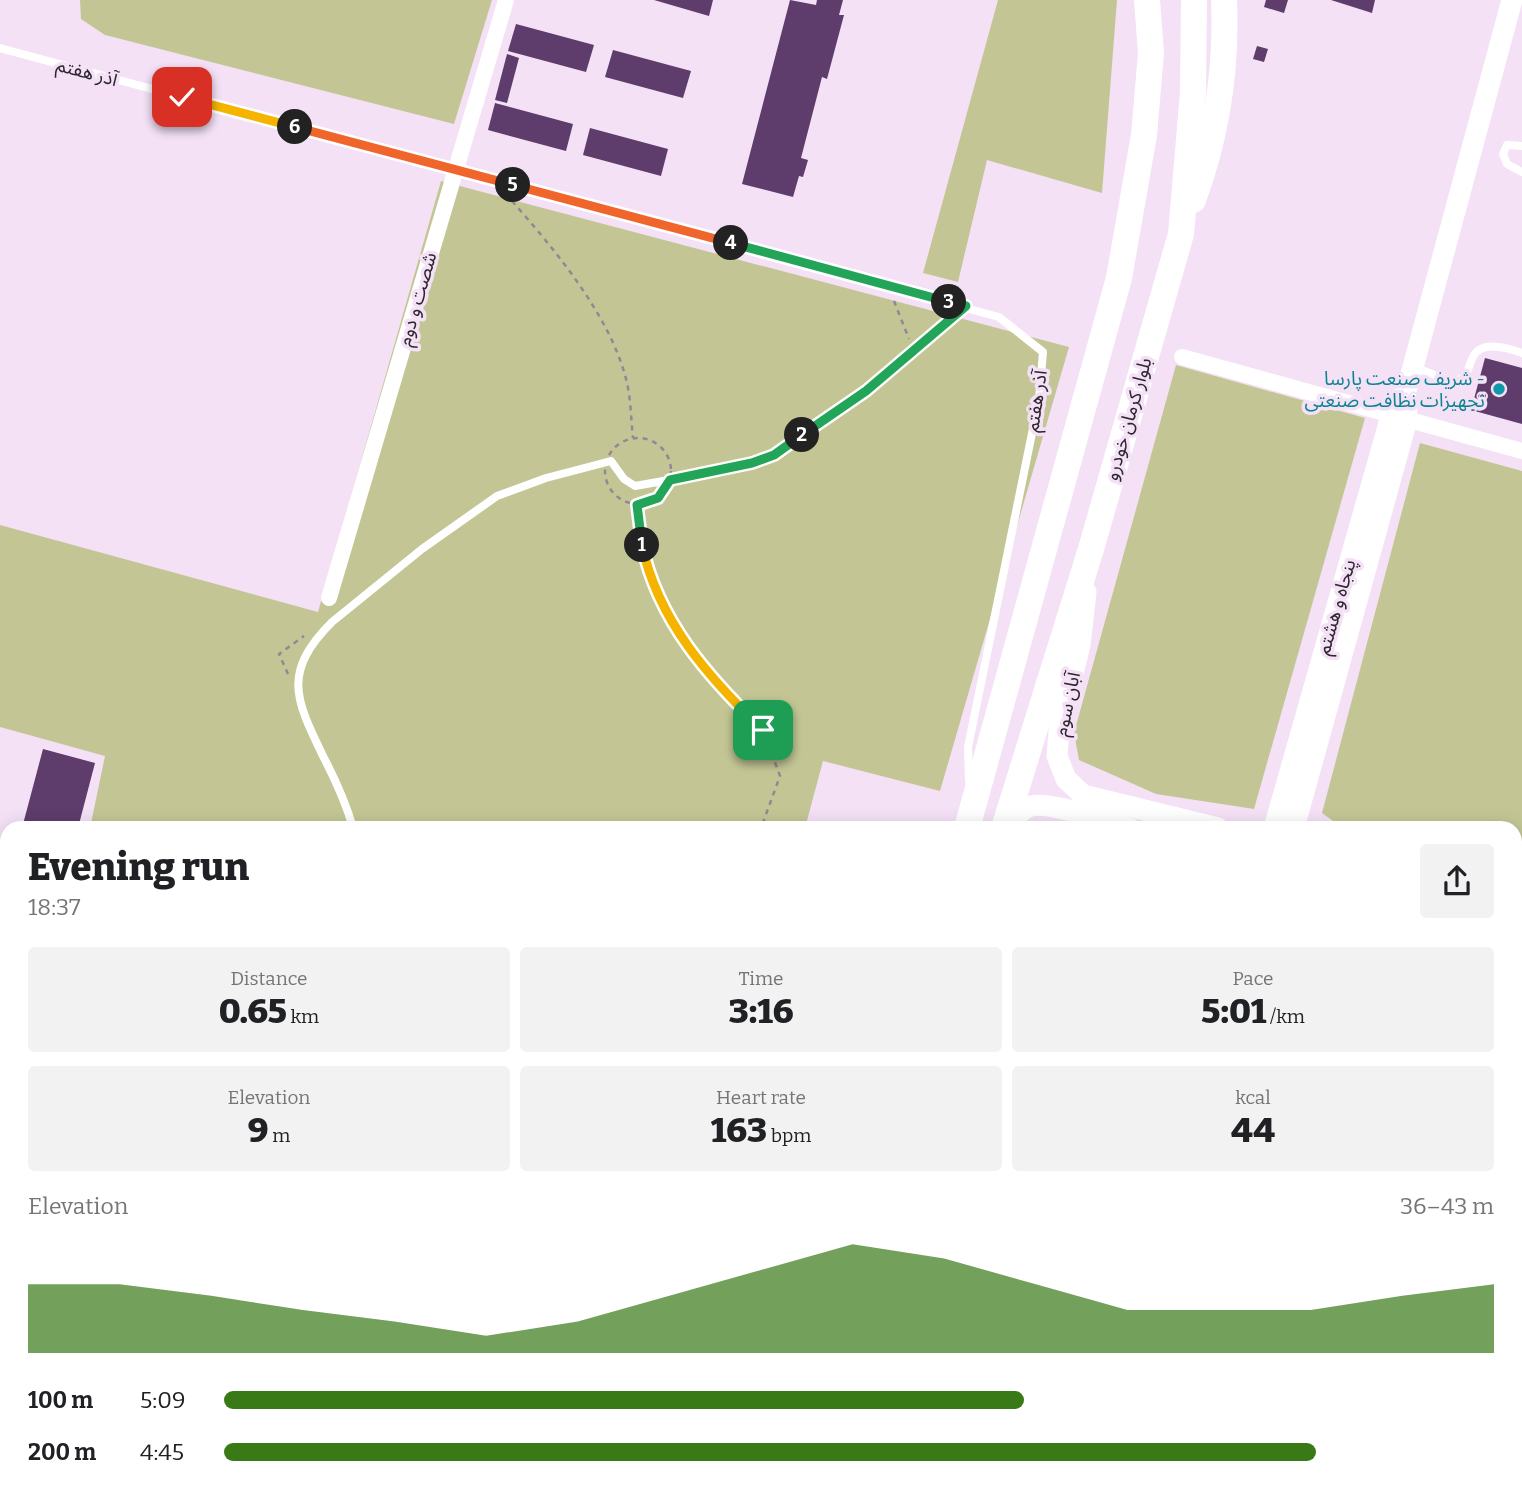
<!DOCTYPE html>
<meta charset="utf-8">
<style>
body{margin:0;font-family:Bitter,"Noto Sans Arabic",serif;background:#f2f2f2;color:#202124;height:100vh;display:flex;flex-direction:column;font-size:26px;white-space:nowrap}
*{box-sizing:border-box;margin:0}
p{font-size:23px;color:#757577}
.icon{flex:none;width:38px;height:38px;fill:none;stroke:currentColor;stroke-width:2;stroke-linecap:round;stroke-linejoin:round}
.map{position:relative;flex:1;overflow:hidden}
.side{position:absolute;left:0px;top:821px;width:1522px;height:674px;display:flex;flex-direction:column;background:#fff;border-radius:21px 21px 0 0;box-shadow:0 4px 18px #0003}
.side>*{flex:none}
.pin{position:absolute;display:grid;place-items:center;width:60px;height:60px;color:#fff;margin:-30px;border-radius:14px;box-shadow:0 4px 10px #0006}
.km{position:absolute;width:35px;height:35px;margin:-18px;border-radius:50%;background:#222;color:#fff;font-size:19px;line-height:35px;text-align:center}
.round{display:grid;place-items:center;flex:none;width:74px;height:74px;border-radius:7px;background:#f2f2f2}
.overview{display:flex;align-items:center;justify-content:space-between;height:119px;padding:0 28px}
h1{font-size:38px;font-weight:800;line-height:52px}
.stats{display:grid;grid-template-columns:repeat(3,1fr);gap:10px;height:119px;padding:7px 28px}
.stats div{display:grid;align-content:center;border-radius:7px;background:#f2f2f2;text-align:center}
.stats b{font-size:35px;font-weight:800}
.stats small{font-size:19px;font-weight:400}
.stats p{font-size:19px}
.chart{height:196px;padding:14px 28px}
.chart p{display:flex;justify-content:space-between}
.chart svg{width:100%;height:126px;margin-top:7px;fill:#397916;opacity:.7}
ul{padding:0 28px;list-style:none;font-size:23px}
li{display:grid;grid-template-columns:112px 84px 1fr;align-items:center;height:52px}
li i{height:18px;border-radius:9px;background:#397916}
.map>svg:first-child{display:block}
.green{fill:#c3c694}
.building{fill:#5e3c6b}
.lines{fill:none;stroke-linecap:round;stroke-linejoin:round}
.path{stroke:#948795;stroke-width:2.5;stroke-dasharray:5 5;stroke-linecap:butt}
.service{stroke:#fff;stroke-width:8}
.minor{stroke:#fff;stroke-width:16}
.tertiary{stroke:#fff;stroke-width:21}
.primary{stroke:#fff;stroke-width:26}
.split-1-casing{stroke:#fff;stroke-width:14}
.split-2-casing{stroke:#fff;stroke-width:14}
.split-3-casing{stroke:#fff;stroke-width:14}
.split-4-casing{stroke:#fff;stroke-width:14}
.split-5-casing{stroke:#fff;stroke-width:14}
.split-6-casing{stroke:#fff;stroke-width:14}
.split-7-casing{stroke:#fff;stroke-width:14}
.split-1{stroke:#f5b400;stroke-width:9}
.split-2{stroke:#22a559;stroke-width:9}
.split-3{stroke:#22a559;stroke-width:9}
.split-4{stroke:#22a559;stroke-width:9}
.split-5{stroke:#f0652b;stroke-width:9}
.split-6{stroke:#f0652b;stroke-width:9}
.split-7{stroke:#f5b400;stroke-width:9}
.culture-dot{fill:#0f9aa8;stroke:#f4e1f6;stroke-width:2.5}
.labels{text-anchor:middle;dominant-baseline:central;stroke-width:7;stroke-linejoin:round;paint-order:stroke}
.street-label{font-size:19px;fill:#2d262e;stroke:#f4e1f6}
.culture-label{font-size:19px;fill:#0d838f;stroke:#f4e1f6;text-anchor:end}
</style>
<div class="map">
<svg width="1522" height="1493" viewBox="0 0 1522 1493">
<rect width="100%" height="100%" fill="#f4e1f6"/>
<g class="green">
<polygon points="80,0 492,0 454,124 105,35 81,19"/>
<polygon points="998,0 1117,0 1102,193 987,160 958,282 923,273"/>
<polygon points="441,181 1069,347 940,791 823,761 805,828 90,828 105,756 0,727 0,525 318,612"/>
<polygon points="1176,365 1365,418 1254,809 1156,794 1079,760 1074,733"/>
<polygon points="1420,443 1522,471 1522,888 1516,886 1516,828 1343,828 1322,813"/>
<polygon points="1516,951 1522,952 1522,1066 1520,1075 1522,1077 1522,1134 1516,1166"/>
<polygon points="7,1140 7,1488 734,1488 732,1493 0,1493 0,1148"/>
</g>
<g class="building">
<polygon points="654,0 713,0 709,16"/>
<polygon points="790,0 816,5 817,0 843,0 839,15 844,15 827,79 822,77 801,158 808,160 803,177 799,176 793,197 742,184"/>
<polygon points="1266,0 1288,0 1284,13 1264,7"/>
<polygon points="1331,0 1375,0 1372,13"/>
<polygon points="516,24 594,45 586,72 508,51"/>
<polygon points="1257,46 1268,49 1264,62 1253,59"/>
<polygon points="613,50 691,71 683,98 605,77"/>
<polygon points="507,54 519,58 507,103 495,100"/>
<polygon points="495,103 573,124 566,151 488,130"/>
<polygon points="590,128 668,149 661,176 583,155"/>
<polygon points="1485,358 1522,368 1522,424 1471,410"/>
<polygon points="43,749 95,763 78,828 22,828"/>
<polygon points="1516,1468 1522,1469 1522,1493 1498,1493 1482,1488 1516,1488"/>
<polygon points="1144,1488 1324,1488 1332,1493 1143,1493"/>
</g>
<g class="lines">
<g class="path">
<path d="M512,201C556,251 612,318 627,383C631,401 631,420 633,438"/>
<polyline points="894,301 909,339"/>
<circle cx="638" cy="471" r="33"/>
<polyline points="637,505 650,577 683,642 718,687 763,730 780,776 761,828"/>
<polyline points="288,674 279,654 304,636"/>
<polyline points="0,1425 7,1439"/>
<polyline points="27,1488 29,1493"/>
<polyline points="223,1493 229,1488"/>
</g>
<g class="service">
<polyline points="0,48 999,317 1043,352 1039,399 968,747 969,781"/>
<polyline points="1522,146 1507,145 1503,154 1507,164 1522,172"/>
<path d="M1416,368C1427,371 1447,382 1458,380C1479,375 1457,330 1522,353"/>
<path d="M353,828C346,803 336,781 324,758C296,700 281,673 332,622L422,549L497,496L546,478L611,461L624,479L635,486L703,474L752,463L774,455L866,391L966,306"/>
<polyline points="0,926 7,928"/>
<polyline points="0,1168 7,1160"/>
<polyline points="1449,1488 1468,1493"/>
<polyline points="1402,1493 1403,1488"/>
</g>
<g class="minor">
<polyline points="1182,357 1522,451"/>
<polyline points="329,598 506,0"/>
</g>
<g class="tertiary">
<polyline points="1086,592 1080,645 1059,731 1057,756 1066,779 1083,795 1218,828"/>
<path d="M1006,828C1013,820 1021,809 1031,806C1050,801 1109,822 1130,828"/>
<polyline points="1274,828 1391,416 1406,390 1413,367 1512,0"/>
<polyline points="1294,828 1407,420 1406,390"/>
<polyline points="1516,914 1522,916"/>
<polyline points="1516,934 1522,936"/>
<polyline points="845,1488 864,1493"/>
<polyline points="1102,1493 1103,1488"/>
</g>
<g class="primary">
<path d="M1193,200C1217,135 1227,69 1224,0"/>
<polyline points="967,828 1119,278 1144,135 1151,53 1147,0"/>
<polyline points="1004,828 1091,549 1181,234 1193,92 1194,0"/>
<polyline points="773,1493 775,1488"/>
<polyline points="812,1493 814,1488"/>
</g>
</g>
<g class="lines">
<defs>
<path id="split-1" d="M642,545C658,621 709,678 763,730"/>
<polyline id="split-2" points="642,545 637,505 658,498 670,480 752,463 774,455 802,435"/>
<polyline id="split-3" points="802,435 866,391 966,306 949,302"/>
<polyline id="split-4" points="731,243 949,302"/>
<polyline id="split-5" points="513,185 731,243"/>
<polyline id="split-6" points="295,127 513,185"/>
<polyline id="split-7" points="182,97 295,127"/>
</defs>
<use href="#split-1" class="split-1-casing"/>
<use href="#split-2" class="split-2-casing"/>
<use href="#split-3" class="split-3-casing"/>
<use href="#split-4" class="split-4-casing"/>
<use href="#split-5" class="split-5-casing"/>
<use href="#split-6" class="split-6-casing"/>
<use href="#split-7" class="split-7-casing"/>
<use href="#split-1" class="split-1"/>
<use href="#split-2" class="split-2"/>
<use href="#split-3" class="split-3"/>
<use href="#split-4" class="split-4"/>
<use href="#split-5" class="split-5"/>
<use href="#split-6" class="split-6"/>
<use href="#split-7" class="split-7"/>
</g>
<circle class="culture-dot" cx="1499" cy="389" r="7"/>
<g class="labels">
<g class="street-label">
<text transform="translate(87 72) rotate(15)">آذر هفتم</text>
<text transform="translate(417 299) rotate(-74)">شصت و دوم</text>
<text transform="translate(1036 401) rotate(-82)">آذر هفتم</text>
<text transform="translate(1128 419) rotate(-74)">بلوار کرمان خودرو</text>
<text transform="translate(1336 607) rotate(-74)">پنجاه و هشتم</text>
<text transform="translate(1067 704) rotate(-78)">آبان سوم</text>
</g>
<g class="culture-label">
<text x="1485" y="378">شریف صنعت پارسا -<tspan x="1485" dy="22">تجهیزات نظافت صنعتی</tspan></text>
</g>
</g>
</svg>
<div class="pin" style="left:763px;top:730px;background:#1e9e55"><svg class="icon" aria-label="arrive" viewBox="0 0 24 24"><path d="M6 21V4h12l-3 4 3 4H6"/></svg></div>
<div class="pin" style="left:182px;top:97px;background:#d93025"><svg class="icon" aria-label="check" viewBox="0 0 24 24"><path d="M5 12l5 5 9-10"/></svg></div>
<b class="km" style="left:642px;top:545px">1</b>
<b class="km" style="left:802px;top:435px">2</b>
<b class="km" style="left:949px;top:302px">3</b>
<b class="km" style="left:731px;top:243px">4</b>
<b class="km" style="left:513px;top:185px">5</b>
<b class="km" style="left:295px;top:127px">6</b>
<section class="side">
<div class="overview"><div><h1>Evening run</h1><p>18:37</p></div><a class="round"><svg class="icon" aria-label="share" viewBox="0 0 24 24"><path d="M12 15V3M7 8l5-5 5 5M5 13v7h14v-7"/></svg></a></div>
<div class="stats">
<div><p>Distance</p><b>0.65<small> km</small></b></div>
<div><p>Time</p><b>3:16</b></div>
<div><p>Pace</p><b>5:01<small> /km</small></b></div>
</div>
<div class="stats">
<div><p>Elevation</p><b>9<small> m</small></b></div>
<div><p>Heart rate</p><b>163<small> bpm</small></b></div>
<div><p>kcal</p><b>44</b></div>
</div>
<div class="chart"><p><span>Elevation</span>36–43 m</p>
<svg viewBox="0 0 160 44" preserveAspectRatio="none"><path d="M0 44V20L10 20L20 24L30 29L40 33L50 38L60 33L70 24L80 15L90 6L100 11L110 20L120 29L130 29L140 29L150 24L160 20V44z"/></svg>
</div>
<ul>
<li><b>100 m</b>5:09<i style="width:63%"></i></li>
<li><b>200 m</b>4:45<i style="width:86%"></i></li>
</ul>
</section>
</div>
